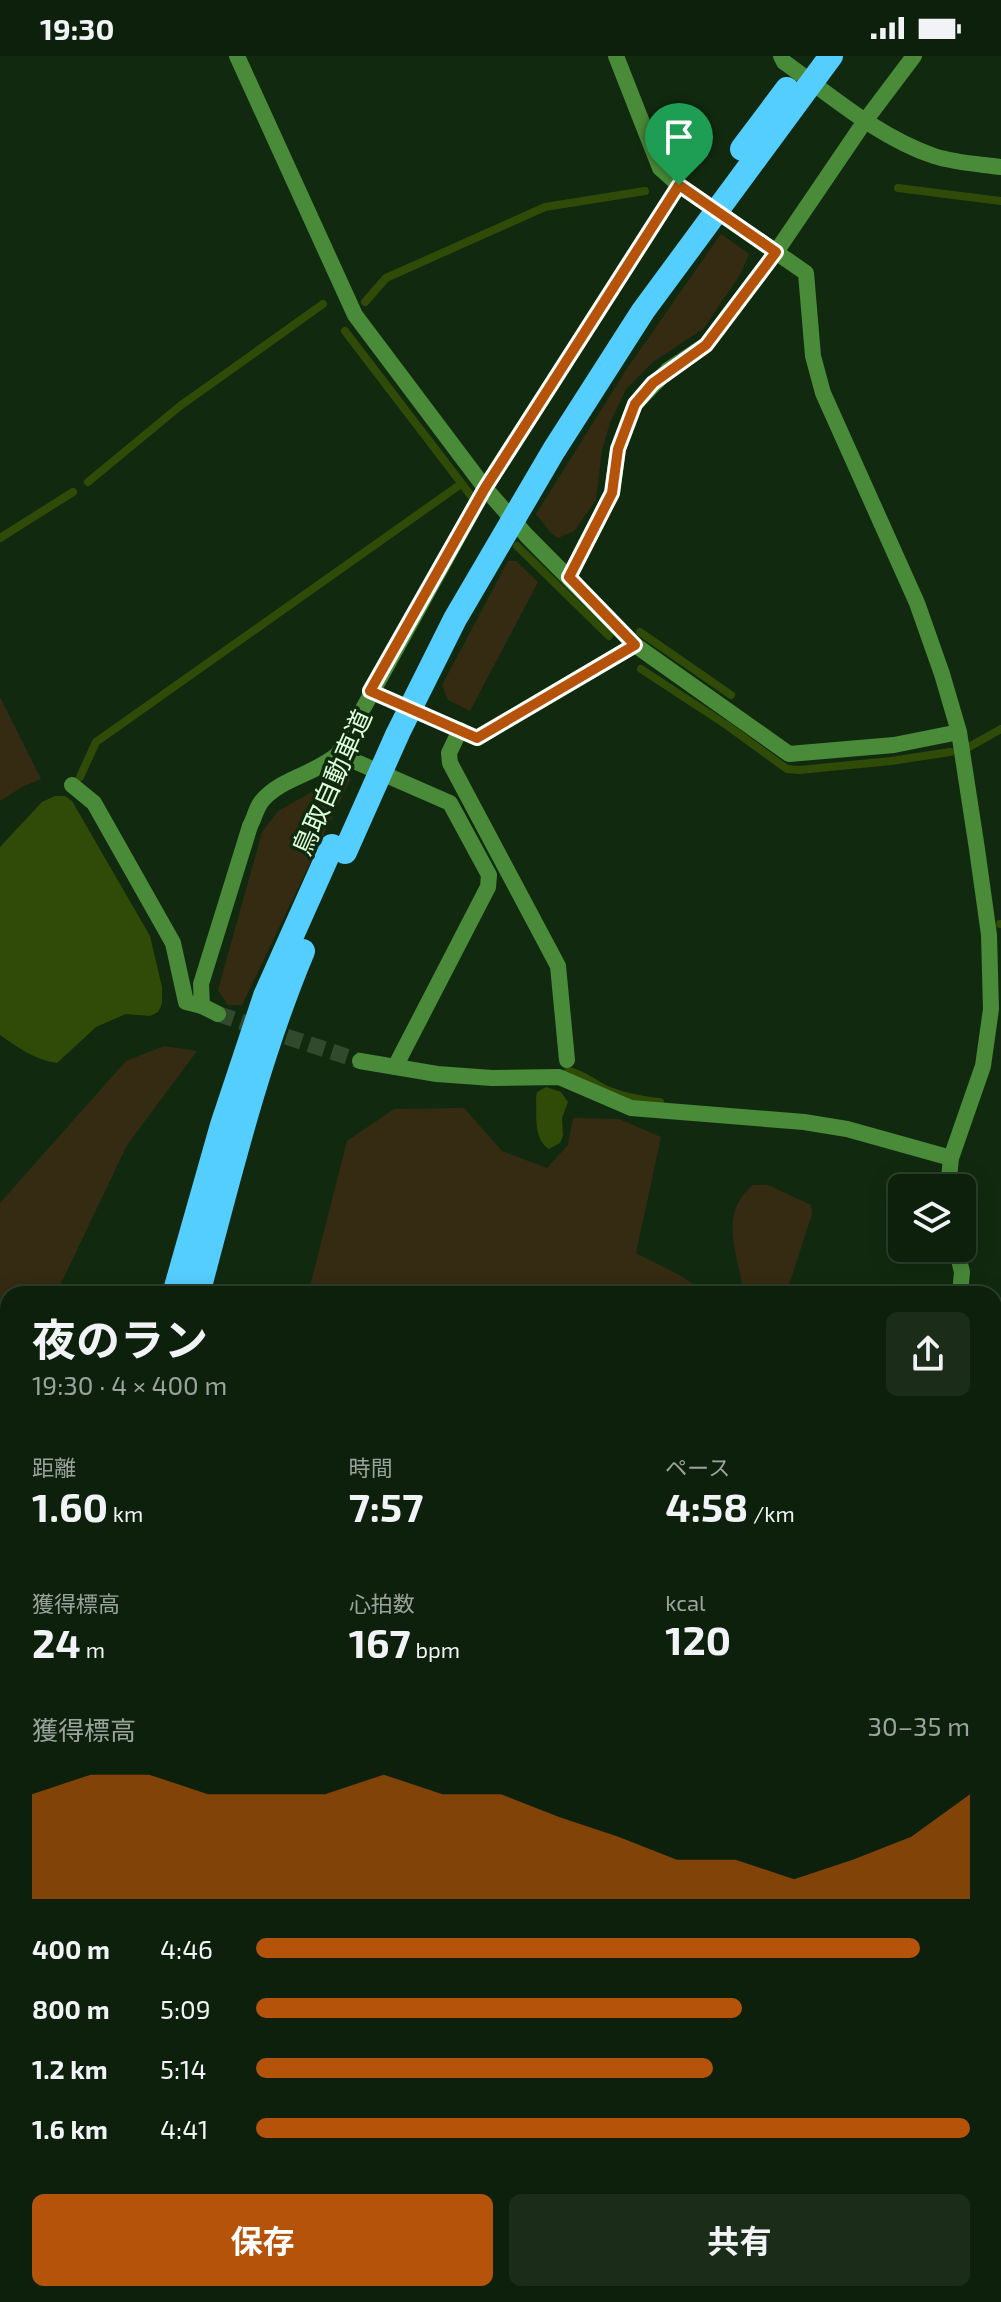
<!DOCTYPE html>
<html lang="ja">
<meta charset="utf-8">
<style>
body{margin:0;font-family:"Exo 2","Noto Sans JP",sans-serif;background:#1b2d19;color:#f1f3f6;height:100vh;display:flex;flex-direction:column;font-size:30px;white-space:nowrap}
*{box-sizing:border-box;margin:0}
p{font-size:26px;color:#9aa39d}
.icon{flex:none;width:44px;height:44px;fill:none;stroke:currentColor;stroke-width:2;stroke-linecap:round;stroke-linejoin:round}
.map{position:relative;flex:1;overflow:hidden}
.side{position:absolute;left:0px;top:1230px;width:1002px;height:1016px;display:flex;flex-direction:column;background:#0d200b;border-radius:24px 24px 0 0;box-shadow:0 4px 20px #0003,0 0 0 2px #2d3e2c}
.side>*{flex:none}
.tools{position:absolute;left:888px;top:1118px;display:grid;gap:16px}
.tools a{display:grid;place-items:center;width:88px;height:88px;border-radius:12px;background:#0d200b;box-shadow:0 4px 20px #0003,0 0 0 2px #2d3e2c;font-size:40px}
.pin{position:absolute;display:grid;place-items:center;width:68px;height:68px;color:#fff;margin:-82px -34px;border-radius:50% 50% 50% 0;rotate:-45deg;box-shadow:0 0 8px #0007}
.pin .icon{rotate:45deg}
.round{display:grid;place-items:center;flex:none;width:84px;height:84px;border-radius:12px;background:#1b2d19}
.overview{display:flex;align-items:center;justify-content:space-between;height:136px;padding:0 32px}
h1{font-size:44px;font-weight:700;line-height:60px}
.figures{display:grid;grid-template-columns:repeat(3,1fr);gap:12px;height:136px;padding:8px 32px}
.figures div{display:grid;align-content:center}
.figures b{font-size:40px;font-weight:700}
.figures small{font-size:22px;font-weight:400}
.figures p{font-size:22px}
.chart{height:224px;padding:16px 32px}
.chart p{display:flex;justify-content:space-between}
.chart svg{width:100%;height:144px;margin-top:8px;fill:#b45309;opacity:.7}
.cta{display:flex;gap:16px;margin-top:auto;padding:16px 32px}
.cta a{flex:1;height:92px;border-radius:12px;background:#b45309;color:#fff;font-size:32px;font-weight:700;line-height:92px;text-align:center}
.cta a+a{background:#1b2d19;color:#f1f3f6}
ul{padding:0 32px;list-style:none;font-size:26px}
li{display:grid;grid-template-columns:128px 96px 1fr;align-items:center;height:60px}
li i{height:20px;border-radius:10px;background:#b45309}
.status{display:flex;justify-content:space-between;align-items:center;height:56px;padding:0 40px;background:#0d200b;direction:ltr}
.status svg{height:22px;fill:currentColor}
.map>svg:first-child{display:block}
.green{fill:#352b12}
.water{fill:#304a08}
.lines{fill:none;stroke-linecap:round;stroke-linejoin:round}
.stream{stroke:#304a08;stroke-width:8}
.street-tunnel{stroke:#304a2d;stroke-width:16;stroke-dasharray:16 8;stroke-linecap:butt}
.street{stroke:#498b39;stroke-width:16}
.primary{stroke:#60ff9e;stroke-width:20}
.highway{stroke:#54ceff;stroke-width:24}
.highway-bridge{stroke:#54ceff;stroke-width:24}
.route-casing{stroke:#fff;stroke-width:16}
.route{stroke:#b45309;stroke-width:10}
.labels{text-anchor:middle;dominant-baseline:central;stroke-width:7;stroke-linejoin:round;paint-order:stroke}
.street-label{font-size:26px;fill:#ddffd9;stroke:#112a0f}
</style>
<div class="status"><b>19:30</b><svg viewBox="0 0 49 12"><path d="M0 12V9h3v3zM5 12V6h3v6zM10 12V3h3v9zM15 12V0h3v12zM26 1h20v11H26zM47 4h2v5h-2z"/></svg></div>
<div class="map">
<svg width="1001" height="2246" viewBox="0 0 1001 2246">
<rect width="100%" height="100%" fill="#112a0f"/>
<g class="green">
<polygon points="721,178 749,198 741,217 704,272 653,306 626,333 610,367 602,394 596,444 574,475 558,482 550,476 536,458 626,314"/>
<polygon points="508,505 516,505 538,526 470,655 448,644 442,629"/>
<polygon points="0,641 41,723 22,731 0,745"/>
<polygon points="340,720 351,722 242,949 228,949 218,934 262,776 278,755"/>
<polygon points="164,990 197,995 127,1089 56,1238 8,1238 8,1455 0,1460 0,1147 126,1005"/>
<polygon points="464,1052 502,1095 547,1112 568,1089 573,1062 619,1063 661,1081 636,1197 683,1221 707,1238 308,1238 347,1085 394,1053"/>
<path d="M753,1129H768L811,1149L812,1158L790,1226L782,1237L743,1238C740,1199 716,1160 753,1129Z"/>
<polygon points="20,2238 75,2238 73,2246 23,2246"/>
</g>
<g class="water">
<path d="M55,740H65L72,745L150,880L162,931V948L158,956L150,960L126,958L96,971L57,1007C35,1004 17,991 0,979V791L42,746Z"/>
<path d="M546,1031L561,1036L568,1046L562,1062L563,1080L560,1087L549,1093C533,1083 537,1059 536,1042L537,1036Z"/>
<polygon points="1001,1272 1001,1319 994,1331 994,1284"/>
</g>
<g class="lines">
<g class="stream">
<polyline points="898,132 1001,145"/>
<polyline points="365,246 386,222 545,151 645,135"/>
<polyline points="345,275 475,445"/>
<polyline points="88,426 180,350 323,248"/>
<polyline points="0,482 73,436"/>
<polyline points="517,490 609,580"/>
<polyline points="640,576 731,639"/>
<polyline points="641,613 725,668 787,713 799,714 891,705 950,696"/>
<polyline points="969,691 1001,673"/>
<polyline points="80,721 96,686 461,428"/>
<polyline points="1000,868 1001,868"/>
<path d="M568,1015C582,1018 590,1025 603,1032C622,1041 640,1044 660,1046"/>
<polyline points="994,1389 1001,1376"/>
<polyline points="994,1686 1001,1694"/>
<polyline points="994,1842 1001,1833"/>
<polyline points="994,1846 1001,1854"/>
<polyline points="601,2238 608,2246"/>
</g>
<polyline class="street-tunnel" points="218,958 360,1005"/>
<g class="street">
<polyline points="237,0 355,259 485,432 527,480 635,589 789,698 894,689 959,676"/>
<polyline points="616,0 660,112 679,129 806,217 813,300 823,337 917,547 942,618 959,676 977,793 989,879 991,953 983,1010 951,1102 948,1132"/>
<path d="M781,0L784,6C832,40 878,81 934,100C955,107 979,108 1001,111"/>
<polyline points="569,521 612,437 618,393 635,348 668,314 706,289 776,196 865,65 914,0"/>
<polyline points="370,635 477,682 635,589"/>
<polyline points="460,674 449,697 450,707 558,910 567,1004"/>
<polyline points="338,698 450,747 489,819 488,831 395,1011"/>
<polyline points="72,729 94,747 173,887 186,946 202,950"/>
<path d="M218,958L202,950L201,928L250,770C254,763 256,753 261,746C280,722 316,718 338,698L485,432L679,129"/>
<polyline points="360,1005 437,1018 492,1022 559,1021 631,1052 804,1066 847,1073 951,1102"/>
<polyline points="956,1192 962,1216 960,1238"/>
<polyline points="994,1353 1001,1340"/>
<polyline points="285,2246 283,2245 286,2238"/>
<polyline points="323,2246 330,2238"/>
</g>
<g class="primary">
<polyline points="994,2099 1001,2094"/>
<polyline points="783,2246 794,2238"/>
</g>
<g class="highway">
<polyline points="174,1238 222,1069 265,940 332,790"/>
<path d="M198,1238C229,1122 257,1005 303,895"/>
<polyline points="0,2030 8,1996"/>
<polyline points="0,2100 8,2073"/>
</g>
<g class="highway-bridge">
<polyline points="742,93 787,33"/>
<polyline points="345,796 398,677 455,563 554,394 643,255 831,0"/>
</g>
</g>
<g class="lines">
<defs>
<polygon id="route" points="679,129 776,196 706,289 653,327 635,348 618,393 612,437 569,521 635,589 477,682 370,635 485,432"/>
</defs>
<use href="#route" class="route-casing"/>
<use href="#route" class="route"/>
</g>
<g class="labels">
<g class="street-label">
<text transform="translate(331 726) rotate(-66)">鳥取自動車道</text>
</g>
</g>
</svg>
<div class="tools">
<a><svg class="icon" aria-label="layers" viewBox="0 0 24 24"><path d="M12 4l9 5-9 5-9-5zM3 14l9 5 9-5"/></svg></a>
</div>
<div class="pin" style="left:679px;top:129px;background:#1e9e55"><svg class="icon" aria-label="arrive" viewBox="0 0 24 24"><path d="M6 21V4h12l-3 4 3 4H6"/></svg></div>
<section class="side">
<div class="overview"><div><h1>夜のラン</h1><p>19:30 · 4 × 400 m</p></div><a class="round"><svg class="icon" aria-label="share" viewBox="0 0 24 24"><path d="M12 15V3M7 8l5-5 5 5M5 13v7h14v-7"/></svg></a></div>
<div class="figures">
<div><p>距離</p><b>1.60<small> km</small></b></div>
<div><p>時間</p><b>7:57</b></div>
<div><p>ペース</p><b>4:58<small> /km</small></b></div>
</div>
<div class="figures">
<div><p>獲得標高</p><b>24<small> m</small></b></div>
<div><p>心拍数</p><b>167<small> bpm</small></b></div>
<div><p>kcal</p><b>120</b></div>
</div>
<div class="chart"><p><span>獲得標高</span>30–35 m</p>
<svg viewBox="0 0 160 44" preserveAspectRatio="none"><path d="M0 44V12L10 6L20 6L30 12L40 12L50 12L60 6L70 12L80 12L90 19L100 25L110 32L120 32L130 38L140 32L150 25L160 12V44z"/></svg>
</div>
<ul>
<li><b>400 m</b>4:46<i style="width:93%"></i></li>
<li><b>800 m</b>5:09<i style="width:68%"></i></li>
<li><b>1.2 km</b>5:14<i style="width:64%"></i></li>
<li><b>1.6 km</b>4:41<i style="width:100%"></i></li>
</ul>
<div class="cta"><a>保存</a><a>共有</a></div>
</section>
</div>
